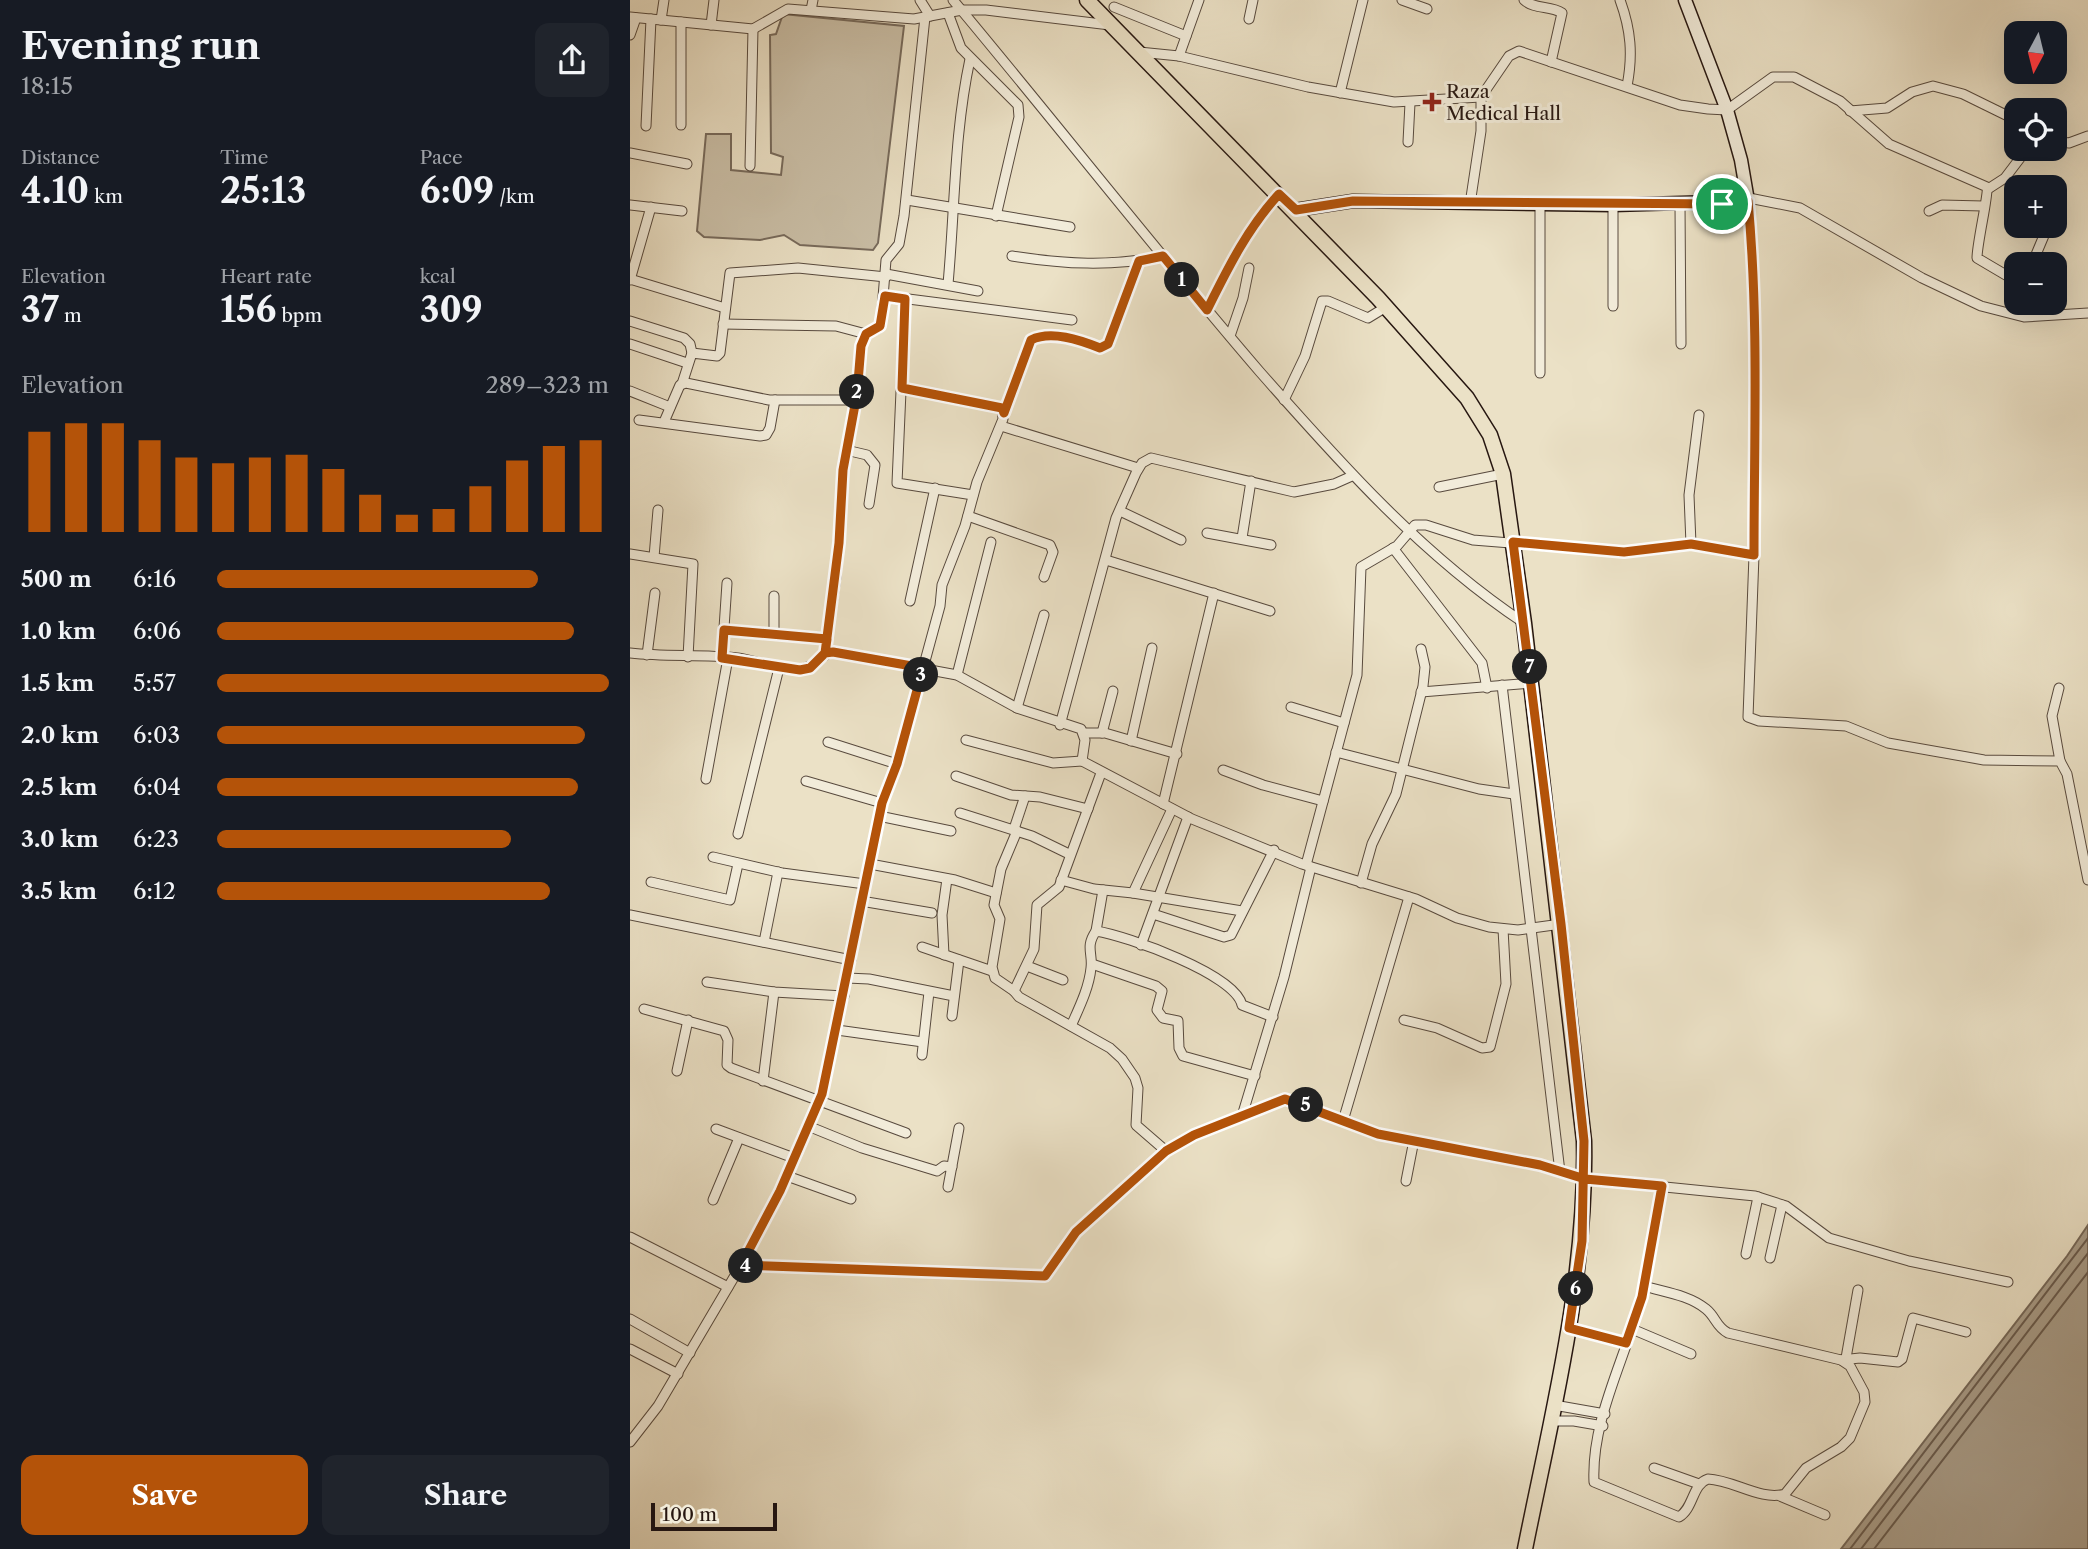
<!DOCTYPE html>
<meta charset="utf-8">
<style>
body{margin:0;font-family:"Libre Caslon Text",serif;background:#20242c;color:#f1f3f6;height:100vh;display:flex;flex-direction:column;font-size:26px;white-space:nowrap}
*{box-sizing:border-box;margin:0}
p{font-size:23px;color:#9ea1a6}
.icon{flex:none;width:38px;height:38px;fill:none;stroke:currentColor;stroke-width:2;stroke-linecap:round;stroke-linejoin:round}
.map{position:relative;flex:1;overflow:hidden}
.panel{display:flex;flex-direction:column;background:#171b24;width:630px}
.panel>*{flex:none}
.needle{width:46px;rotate:187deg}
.controls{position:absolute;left:1374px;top:21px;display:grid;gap:14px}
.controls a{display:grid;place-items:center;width:63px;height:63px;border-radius:14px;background:#171b24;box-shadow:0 7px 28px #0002;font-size:35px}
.scale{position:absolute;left:21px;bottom:18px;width:126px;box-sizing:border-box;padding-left:7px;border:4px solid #271711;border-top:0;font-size:19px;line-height:24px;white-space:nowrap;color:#271711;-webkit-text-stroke:5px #f2ecda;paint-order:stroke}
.pin{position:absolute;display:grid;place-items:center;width:60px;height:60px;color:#fff;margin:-30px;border:4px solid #fff;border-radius:50%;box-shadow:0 2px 7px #0007}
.km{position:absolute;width:35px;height:35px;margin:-18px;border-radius:50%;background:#222;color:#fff;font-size:19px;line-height:35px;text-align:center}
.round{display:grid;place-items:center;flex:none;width:74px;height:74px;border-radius:14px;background:#20242c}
.headline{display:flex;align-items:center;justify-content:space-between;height:119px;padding:0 21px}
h1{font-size:38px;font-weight:700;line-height:52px}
.metrics{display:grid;grid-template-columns:repeat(3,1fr);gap:10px;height:119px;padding:7px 21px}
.metrics div{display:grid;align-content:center}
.metrics b{font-size:35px;font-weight:700}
.metrics small{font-size:19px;font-weight:400}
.metrics p{font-size:19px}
.chart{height:196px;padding:14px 21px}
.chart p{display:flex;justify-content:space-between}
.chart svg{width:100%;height:126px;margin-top:7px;stroke:#b45309;stroke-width:6}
.button{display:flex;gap:14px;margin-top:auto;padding:14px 21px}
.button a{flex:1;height:80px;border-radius:14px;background:#b45309;color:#fff;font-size:28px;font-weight:700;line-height:80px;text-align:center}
.button a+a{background:#20242c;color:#f1f3f6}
ul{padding:0 21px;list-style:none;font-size:23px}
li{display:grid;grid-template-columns:112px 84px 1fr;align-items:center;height:52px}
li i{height:18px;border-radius:9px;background:#b45309}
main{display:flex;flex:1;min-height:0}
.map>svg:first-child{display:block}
.green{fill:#cabfa7;stroke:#786b5c;stroke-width:2}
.water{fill:#a89c88;stroke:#746758;stroke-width:2}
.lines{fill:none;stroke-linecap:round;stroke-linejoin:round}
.shore{stroke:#685a4c;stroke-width:2}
.street-casing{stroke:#584a3e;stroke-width:11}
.secondary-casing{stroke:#271711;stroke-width:15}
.primary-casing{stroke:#271711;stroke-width:17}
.street{stroke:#f2ecda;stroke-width:9}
.secondary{stroke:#f2ecda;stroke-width:12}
.primary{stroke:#ebe1c6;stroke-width:14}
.route-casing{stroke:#fff;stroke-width:14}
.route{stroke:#b45309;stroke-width:9}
.poi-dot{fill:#8f2418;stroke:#f2ecda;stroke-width:2.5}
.labels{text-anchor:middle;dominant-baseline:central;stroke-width:6;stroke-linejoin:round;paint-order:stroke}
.poi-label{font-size:19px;fill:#271711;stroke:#f2ecda;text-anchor:start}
</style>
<main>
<section class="panel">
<div class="headline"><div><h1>Evening run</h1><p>18:15</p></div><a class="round"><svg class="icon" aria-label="share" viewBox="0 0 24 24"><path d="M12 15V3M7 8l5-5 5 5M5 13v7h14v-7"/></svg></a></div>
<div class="metrics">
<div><p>Distance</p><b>4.10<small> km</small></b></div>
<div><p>Time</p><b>25:13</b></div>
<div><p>Pace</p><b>6:09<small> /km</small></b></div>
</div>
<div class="metrics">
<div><p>Elevation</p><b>37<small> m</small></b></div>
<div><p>Heart rate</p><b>156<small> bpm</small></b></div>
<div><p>kcal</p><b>309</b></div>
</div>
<div class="chart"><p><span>Elevation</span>289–323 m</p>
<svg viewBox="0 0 160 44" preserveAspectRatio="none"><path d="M5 44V9M15 44V6M25 44V6M35 44V12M45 44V18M55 44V20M65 44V18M75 44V17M85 44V22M95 44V31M105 44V38M115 44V36M125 44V28M135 44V19M145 44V14M155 44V12"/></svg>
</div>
<ul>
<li><b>500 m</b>6:16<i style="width:82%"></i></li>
<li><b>1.0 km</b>6:06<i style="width:91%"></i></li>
<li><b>1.5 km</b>5:57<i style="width:100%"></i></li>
<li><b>2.0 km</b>6:03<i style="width:94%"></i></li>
<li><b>2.5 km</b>6:04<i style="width:92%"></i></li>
<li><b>3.0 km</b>6:23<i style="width:75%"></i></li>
<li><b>3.5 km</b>6:12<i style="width:85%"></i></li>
</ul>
<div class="button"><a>Save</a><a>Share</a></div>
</section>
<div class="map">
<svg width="1458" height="1549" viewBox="0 0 1458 1549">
<rect width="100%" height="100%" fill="#ebe1c6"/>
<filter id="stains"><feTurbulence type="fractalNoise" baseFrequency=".00286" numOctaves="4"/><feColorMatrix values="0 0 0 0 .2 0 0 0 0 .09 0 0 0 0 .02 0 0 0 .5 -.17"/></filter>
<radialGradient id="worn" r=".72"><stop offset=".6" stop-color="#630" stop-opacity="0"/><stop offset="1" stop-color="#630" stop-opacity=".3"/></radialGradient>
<polygon class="green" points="153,14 274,26 248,243 243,250 170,245 154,235 130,240 74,237 67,231 76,134 101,134 101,170 151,175 153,157 141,153 140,35 146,34"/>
<polygon class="water" points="1458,1225 1458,1549 1211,1549 1437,1256"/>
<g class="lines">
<g class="shore">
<polyline points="1220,1549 1458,1238"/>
<polyline points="1231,1549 1458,1253"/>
<polyline points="1244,1549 1458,1272"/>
</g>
<defs>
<g id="street">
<polyline points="290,0 300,16"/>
<path d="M323,0C426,123 525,250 630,372C711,464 792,555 894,623"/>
<polyline points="772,0 797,9"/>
<path d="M894,0C905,10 921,5 932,13L921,62"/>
<path d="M990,0C1001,30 1003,55 997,86"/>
<polyline points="484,7 556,36"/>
<polyline points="181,10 183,0"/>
<polyline points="318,13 331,48 388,105 389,117 366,216"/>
<polyline points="0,17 123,29 158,9 284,19 332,10 356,10 480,25"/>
<polyline points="619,19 623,0"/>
<polyline points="31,20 34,0"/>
<polyline points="81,25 84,0"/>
<polyline points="0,35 6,18"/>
<path d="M509,52L549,56L678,87L764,102L851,97L879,56L889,51L1050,105L1078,109L1097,110L1143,77H1164L1210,101L1259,144L1357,187C1359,193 1347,243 1347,258L1386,281"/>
<polyline points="549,56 569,0"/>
<polyline points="710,93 733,0"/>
<polyline points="1220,111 1257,108 1282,92 1303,86 1333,94 1386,120"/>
<polyline points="51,125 51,22"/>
<polyline points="16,126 21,19"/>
<polyline points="1424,141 1439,143 1458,136"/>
<polyline points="778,142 780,103"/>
<polyline points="0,153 57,164"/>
<polyline points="120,166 123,29"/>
<polyline points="1358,189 1375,178 1397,149"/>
<polyline points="1119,198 1170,208 1292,278 1351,306 1394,317 1458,313"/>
<polyline points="277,200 440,227"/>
<polyline points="1118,201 1124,294 1124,555 1118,717 1129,721 1216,726 1258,743 1354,760 1430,761 1437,774 1458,880"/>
<polyline points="840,204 851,131 851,97"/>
<polyline points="1050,204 1051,344"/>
<polyline points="0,205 52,211"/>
<polyline points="1299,211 1312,205 1353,206"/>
<path d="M382,256C434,264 481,267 533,256"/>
<polyline points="1402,264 1418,226"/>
<polyline points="256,274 348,291"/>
<polyline points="0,279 95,308"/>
<polyline points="0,280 21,207"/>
<path d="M318,284C325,208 324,134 340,59"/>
<polyline points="255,296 442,320"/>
<polyline points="275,299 267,483 343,495"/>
<polyline points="983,306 983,205"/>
<path d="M577,310C598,268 618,229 649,194"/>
<polyline points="0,321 54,338 60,344 62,353"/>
<polyline points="93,324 206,326 236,334"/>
<polyline points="600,336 613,298 619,268"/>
<polyline points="0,344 57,363"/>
<polyline points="910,373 910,203"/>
<polyline points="52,384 62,353 87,356 90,353 100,273 168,268 256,277"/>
<polyline points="0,391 40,407"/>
<polyline points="654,400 675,356 692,301 698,301 738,318 756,307"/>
<path d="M374,413L401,340C421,330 450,340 470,348L478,344L509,261"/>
<polyline points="9,420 130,436 136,435 140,428 145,400"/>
<polyline points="34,422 50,385 56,383 139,400 226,400"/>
<polyline points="371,426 508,468"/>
<polyline points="216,450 237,455 245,465 239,504"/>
<polyline points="809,487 873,474"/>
<polyline points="490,511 551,540"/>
<polyline points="338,516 420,545 423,552 414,577"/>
<polyline points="577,533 641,545"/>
<polyline points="612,538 621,481"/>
<polyline points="1061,544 1059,495 1069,415"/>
<polyline points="763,548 852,663 857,688"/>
<polyline points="0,554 63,564 58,657"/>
<polyline points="24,557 28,510"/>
<polyline points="476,560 640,611"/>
<polyline points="144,596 144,634"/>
<polyline points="280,601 305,488"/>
<polyline points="94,630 197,638"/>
<path d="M0,653C36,657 72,654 108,658C129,661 149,672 171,669C185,668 190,654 203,652L327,675L387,708L451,729L455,740L452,761L562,819L672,864L786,899L827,918L859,927L888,930L931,924"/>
<polyline points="195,653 206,577 213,469 227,394 231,346 236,334 247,329 251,322 256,260 269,244 274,216 295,17"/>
<polyline points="17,655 25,593"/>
<polyline points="92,658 97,583"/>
<polyline points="327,675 361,542"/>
<polyline points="872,685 930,1172"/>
<polyline points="1429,688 1422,716 1430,761"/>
<polyline points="791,692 902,683"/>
<polyline points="661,707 714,723"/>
<polyline points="387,708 414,615"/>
<polyline points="430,725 486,518 506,473 512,463 521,458 664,492 704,484 722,476"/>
<polyline points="454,733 475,733 547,754"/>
<polyline points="472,733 483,691"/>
<polyline points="336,740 423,763 452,761"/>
<polyline points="501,741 522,648"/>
<polyline points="198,742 267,764"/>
<polyline points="706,752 849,789 884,794"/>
<polyline points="593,770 633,785 693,801"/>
<polyline points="471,773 429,887 407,905 404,949 384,991 389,997 480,1048 492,1059 505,1078 508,1088 506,1125 536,1151"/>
<polyline points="326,776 381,795 410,797 458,809"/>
<polyline points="76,779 98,658"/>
<polyline points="176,781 252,803"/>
<polyline points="533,804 584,593"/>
<polyline points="542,809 503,893 612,911"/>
<polyline points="330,813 402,836 439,854"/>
<polyline points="249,816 321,831"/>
<polyline points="384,829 395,796"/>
<polyline points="108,834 149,668"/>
<polyline points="83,857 152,873 235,884"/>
<polyline points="240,864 325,880 366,893"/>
<polyline points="676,865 727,675 731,567 767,546 785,525 796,525 843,540 994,552 1061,544 1124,555"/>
<polyline points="431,880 464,889 503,893"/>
<polyline points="21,882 100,900 108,864"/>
<polyline points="731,883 742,844 766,794 793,686 795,667 791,649"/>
<polyline points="231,901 302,913"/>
<polyline points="523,914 594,937 601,935 644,850"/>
<polyline points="0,915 221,960"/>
<polyline points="466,931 473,890"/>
<polyline points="134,942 148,872"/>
<polyline points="511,945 558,817"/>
<polyline points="292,947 362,971"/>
<polyline points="314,955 312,915 317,879"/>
<polyline points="462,964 526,986 532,991 527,1010 533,1018 548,1021 549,1048 553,1056 625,1076"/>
<polyline points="397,966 433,980"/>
<polyline points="217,978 239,979 324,996"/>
<polyline points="77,982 144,992 214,996"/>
<polyline points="384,991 365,978 362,967 370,919 364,905 371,869 387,831"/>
<polyline points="14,1009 94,1031 98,1040 97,1065 101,1068 276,1133"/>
<polyline points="322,1016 329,960"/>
<polyline points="774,1020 807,1028 852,1048 860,1047 876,984 873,929"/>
<path d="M441,1026C449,1008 459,988 461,968C463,953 455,947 466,931C497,936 605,974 612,1005L643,1017"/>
<polyline points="207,1030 293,1042"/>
<polyline points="292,1055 299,992"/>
<polyline points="47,1071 58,1020"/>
<polyline points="133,1081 144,992"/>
<polyline points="612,1116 654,977 681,867"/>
<polyline points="713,1121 779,897"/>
<polyline points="178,1126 232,1148 307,1171 314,1166 322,1167"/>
<polyline points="86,1129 164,1158"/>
<polyline points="157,1176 221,1199"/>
<polyline points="776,1181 784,1140"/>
<polyline points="318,1187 329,1128"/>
<polyline points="83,1200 109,1138"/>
<polyline points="0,1237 98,1287"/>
<polyline points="1116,1254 1128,1197"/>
<polyline points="1140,1258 1152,1205"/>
<polyline points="111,1265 415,1276 446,1232 536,1151 564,1135 655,1099 748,1134 910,1165 955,1179 1125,1196 1156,1206 1199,1238 1279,1261 1378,1282"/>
<path d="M1014,1286C1034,1292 1059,1295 1076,1309C1086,1317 1086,1327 1098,1333L1211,1360L1220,1366L1234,1392L1235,1402L1220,1438L1211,1447L1176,1468L1155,1494C1130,1501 1104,1480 1078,1479C1062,1484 1064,1508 1049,1517L964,1482C961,1419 996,1358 1011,1298C1021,1262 1025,1223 1032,1186"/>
<polyline points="0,1319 60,1353"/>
<polyline points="939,1328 996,1343"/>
<polyline points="1002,1329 1061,1354"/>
<polyline points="0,1349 48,1374"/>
<polyline points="1216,1358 1228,1290"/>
<polyline points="1211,1360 1230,1358 1268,1362 1272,1359 1283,1318 1336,1332"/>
<polyline points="924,1405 975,1414"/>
<polyline points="920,1421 944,1421 973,1426"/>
<polyline points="0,1442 28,1406 120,1250 150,1191 192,1094 252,803 267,764 310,606 312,585 335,526 347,482 373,419 372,408 272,388"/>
<polyline points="1024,1468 1069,1484"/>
<polyline points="1150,1496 1195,1515"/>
</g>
<polyline id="secondary" points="665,210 723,201 983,205 1118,201 1111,160 1097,110 1055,0"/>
<path id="primary" d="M457,0L748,298L837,398L860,435L873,474L894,623L954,1141C957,1279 922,1414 895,1549"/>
</defs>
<use href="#street" class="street-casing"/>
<use href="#secondary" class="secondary-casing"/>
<use href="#primary" class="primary-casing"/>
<use href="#street" class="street"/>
<use href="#secondary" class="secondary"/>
<use href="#primary" class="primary"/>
</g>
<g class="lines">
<defs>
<path id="route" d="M1092,204L723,201L666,210L649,194C617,229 598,268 577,310L533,256L509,261L478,344L470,348C450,340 421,330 401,340L374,413L372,408L272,388L275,299L255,296L250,326L236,334L231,346L227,394L213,470L209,543L195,653L180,668L170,670L92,658L94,630L197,639L195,653L203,652L293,668L267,764L252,803L192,1094L150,1191L111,1265L415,1276L446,1232L536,1151L564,1135L655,1099L748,1134L910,1165L955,1179L1032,1186L1012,1297L996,1343L939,1328L952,1241L954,1141L931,924L883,542L994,552L1061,544L1124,555C1124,438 1129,319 1118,201L1092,204"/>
</defs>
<use href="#route" class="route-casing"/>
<use href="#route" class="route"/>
</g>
<path class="poi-dot" d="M798.5 91.5h7v7h7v7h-7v7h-7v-7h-7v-7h7z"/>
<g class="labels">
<g class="poi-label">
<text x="816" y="91">Raza<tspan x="816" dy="22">Medical Hall</tspan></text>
</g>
</g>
<rect width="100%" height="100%" filter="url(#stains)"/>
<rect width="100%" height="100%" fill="url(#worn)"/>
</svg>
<div class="controls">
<a><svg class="needle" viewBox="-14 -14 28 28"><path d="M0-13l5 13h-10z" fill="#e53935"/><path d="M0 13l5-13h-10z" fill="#9ea1a6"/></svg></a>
<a><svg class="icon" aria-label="locate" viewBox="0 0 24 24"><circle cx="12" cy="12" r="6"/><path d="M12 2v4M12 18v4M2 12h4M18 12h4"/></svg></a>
<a>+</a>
<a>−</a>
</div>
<div class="scale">100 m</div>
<div class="pin" style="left:1092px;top:204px;background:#1e9e55"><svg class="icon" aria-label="arrive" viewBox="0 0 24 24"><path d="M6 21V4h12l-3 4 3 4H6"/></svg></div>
<b class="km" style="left:552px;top:280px">1</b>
<b class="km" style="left:227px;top:392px">2</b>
<b class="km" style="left:291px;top:675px">3</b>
<b class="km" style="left:116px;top:1266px">4</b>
<b class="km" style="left:676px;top:1105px">5</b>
<b class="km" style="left:946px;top:1289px">6</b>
<b class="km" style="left:900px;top:667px">7</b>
</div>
</main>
